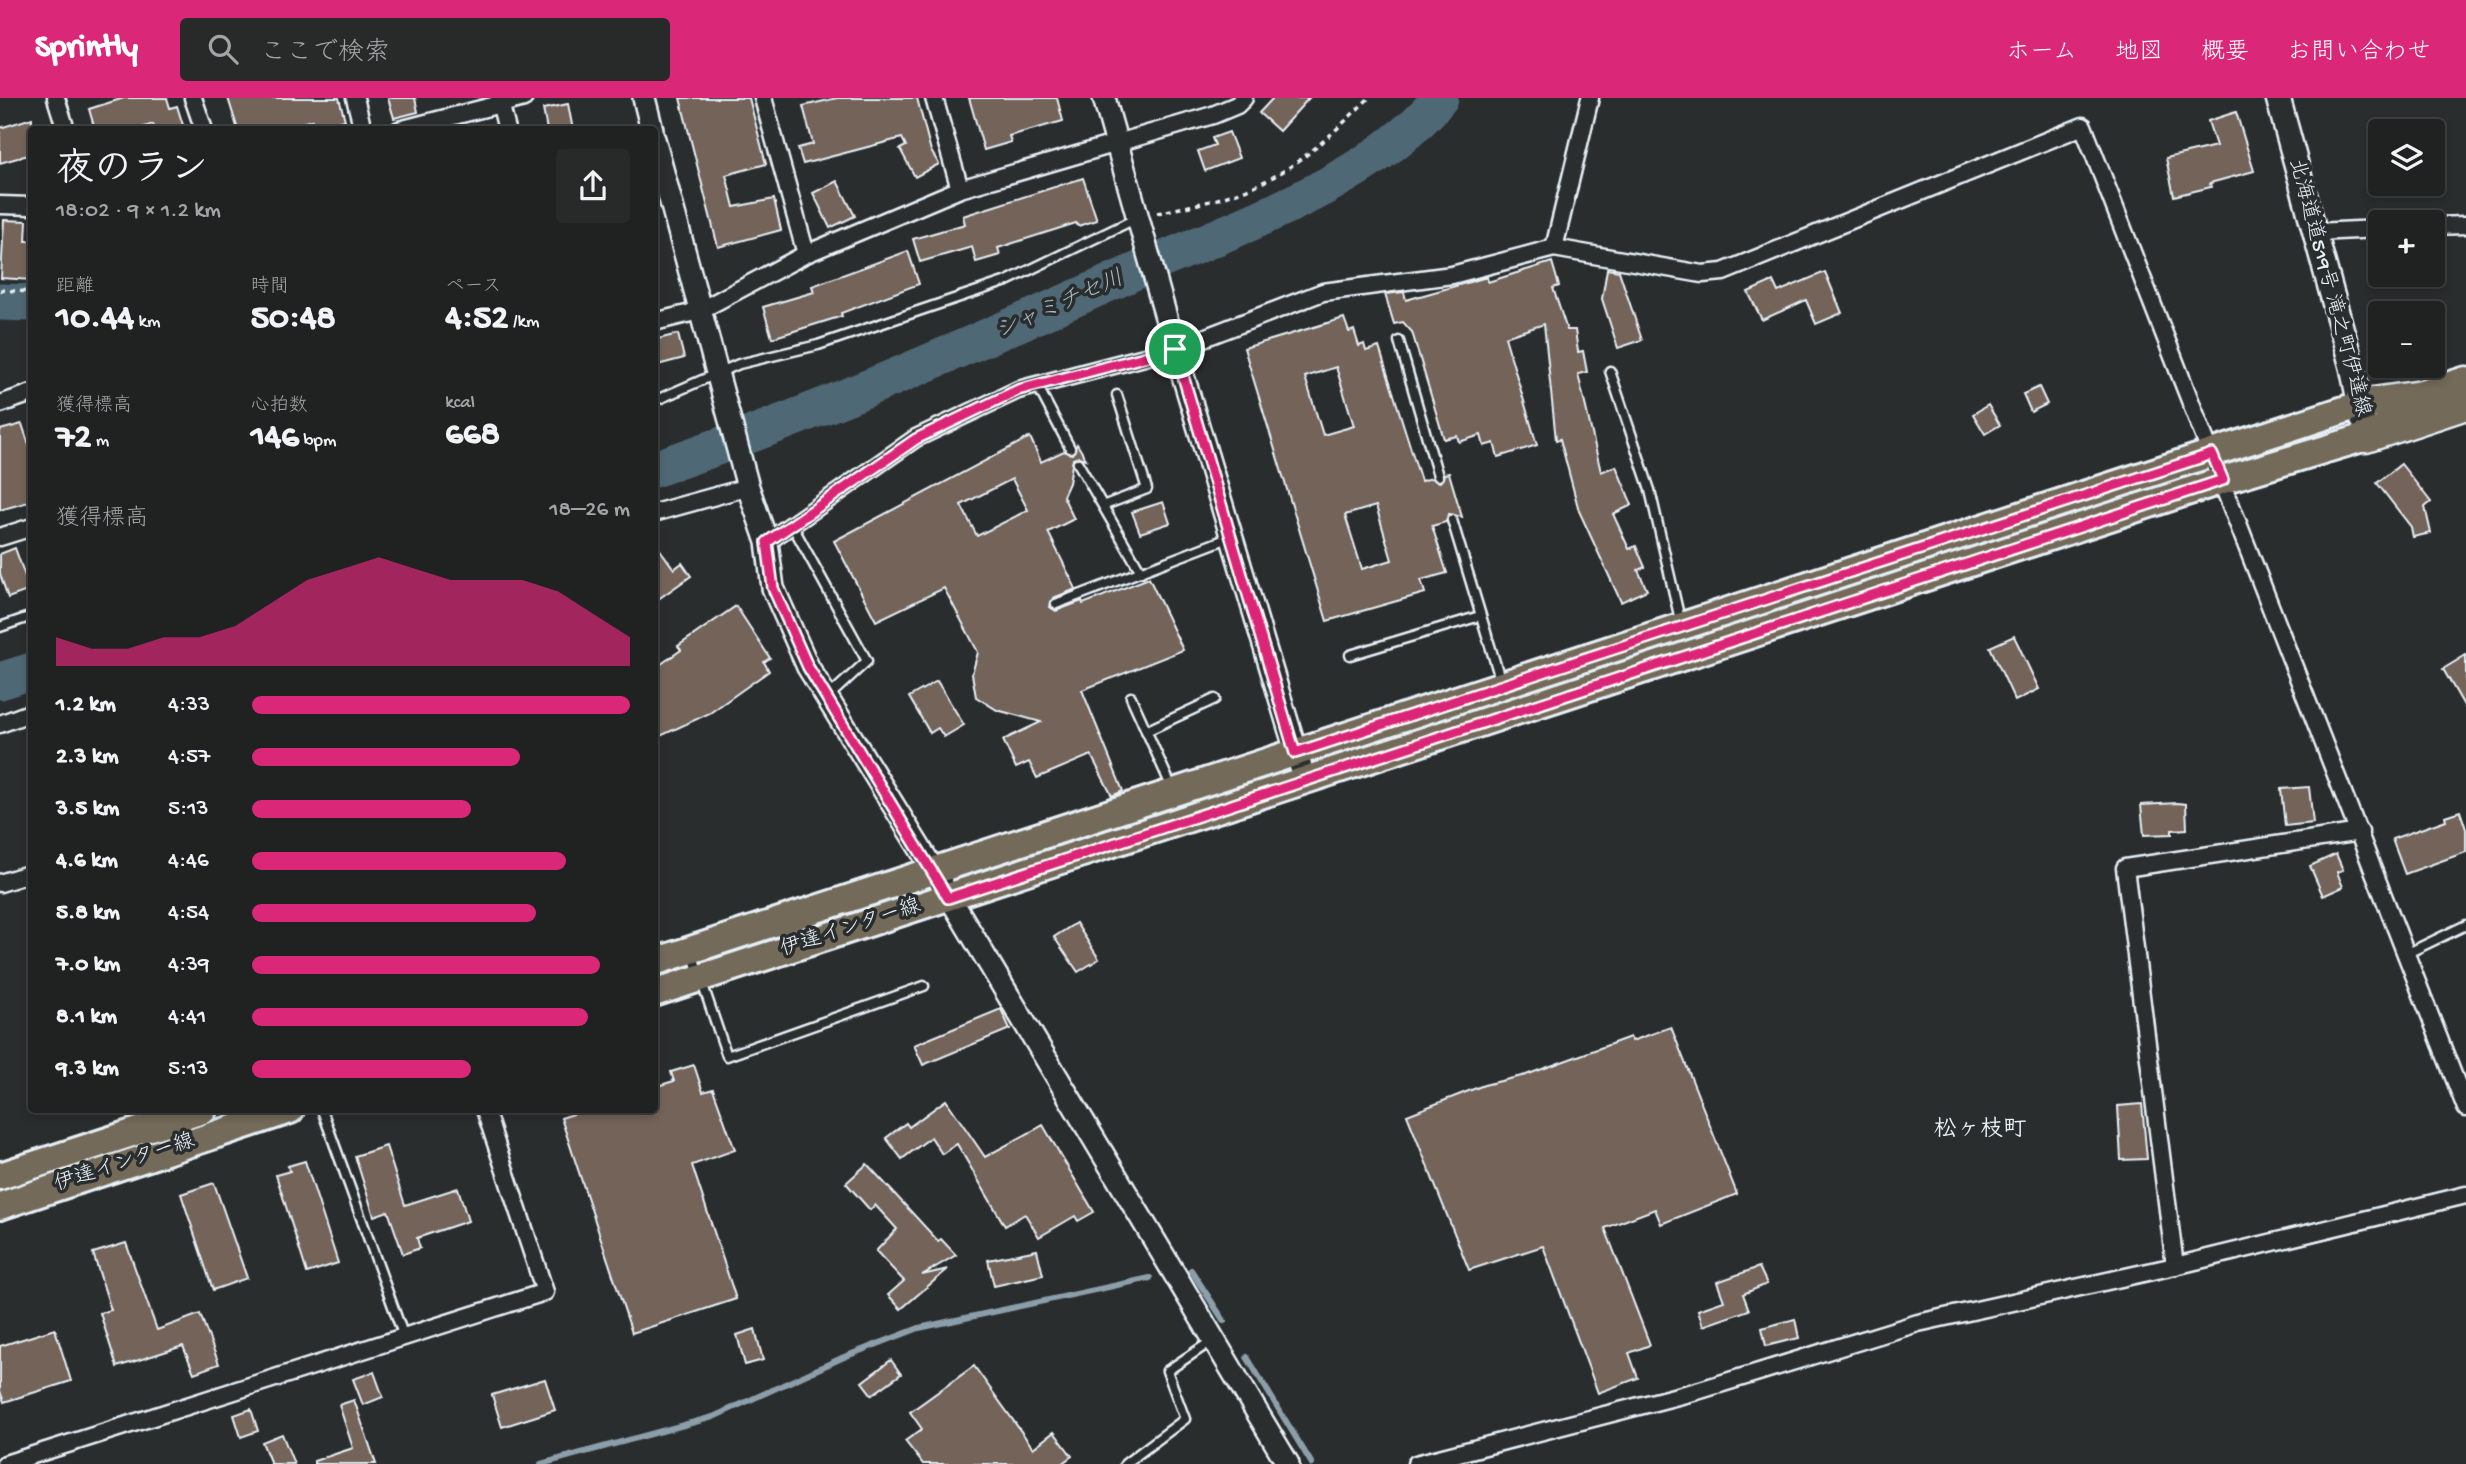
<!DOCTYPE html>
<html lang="ja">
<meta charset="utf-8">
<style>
body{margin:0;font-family:"Gochi Hand","Klee One",sans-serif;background:#282a2a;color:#f1f3f6;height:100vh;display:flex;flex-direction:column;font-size:26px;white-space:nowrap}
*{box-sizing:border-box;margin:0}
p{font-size:23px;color:#a2a4a5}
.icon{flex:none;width:38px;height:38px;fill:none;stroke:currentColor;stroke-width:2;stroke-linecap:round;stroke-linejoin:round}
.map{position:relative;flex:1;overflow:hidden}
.panel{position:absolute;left:28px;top:28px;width:630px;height:987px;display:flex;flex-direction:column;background:#202222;border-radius:7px;box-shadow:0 4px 10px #0003,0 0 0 2px #3d3f40}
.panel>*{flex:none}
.buttons{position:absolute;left:2368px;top:21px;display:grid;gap:14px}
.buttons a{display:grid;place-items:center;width:77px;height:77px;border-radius:7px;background:#202222;box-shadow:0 4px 10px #0003,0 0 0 2px #3d3f40;font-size:35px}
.pin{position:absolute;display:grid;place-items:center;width:60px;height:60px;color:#fff;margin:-30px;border:4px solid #fff;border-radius:50%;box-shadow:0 2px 7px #0007}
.round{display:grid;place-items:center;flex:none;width:74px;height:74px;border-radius:7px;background:#282a2a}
.summary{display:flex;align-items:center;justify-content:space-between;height:119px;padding:0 28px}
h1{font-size:38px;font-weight:700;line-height:52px}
.figures{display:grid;grid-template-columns:repeat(3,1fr);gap:10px;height:119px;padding:7px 28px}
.figures div{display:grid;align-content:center}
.figures b{font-size:35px;font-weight:700}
.figures small{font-size:19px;font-weight:400}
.figures p{font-size:19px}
.chart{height:196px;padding:14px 28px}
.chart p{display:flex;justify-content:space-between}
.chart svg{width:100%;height:126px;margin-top:7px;fill:#db2777;opacity:.7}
ul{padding:0 28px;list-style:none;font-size:23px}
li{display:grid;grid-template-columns:112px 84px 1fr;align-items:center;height:52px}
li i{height:18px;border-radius:9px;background:#db2777}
header{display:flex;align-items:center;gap:42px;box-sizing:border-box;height:98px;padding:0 35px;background:#db2777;color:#fff}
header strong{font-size:33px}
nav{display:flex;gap:38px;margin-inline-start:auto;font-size:24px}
.search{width:490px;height:63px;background:#282a2a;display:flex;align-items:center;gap:18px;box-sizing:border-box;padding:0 24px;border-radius:7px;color:#a2a4a5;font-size:26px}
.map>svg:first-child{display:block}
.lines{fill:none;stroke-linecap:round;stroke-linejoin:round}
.stream{stroke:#8c9ea9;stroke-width:6}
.river{stroke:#4f6774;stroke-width:37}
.building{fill:#736459;stroke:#e8f1f8;stroke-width:2;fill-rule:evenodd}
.service-casing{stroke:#e8f1f8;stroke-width:13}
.minor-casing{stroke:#e8f1f8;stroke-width:21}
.tertiary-casing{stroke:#e8f1f8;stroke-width:26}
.secondary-casing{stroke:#e8f1f8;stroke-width:28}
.primary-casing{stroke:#e8f1f8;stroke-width:32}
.motorway-casing{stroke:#e8f1f8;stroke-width:35}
.path{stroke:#e8f1f8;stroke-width:3.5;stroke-dasharray:5 5;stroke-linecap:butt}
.service{stroke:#2a2d2e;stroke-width:8}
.minor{stroke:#2a2d2e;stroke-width:16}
.tertiary{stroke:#2a2d2e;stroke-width:21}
.secondary{stroke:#2a2d2e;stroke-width:23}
.primary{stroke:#736b5a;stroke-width:26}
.motorway{stroke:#736b5a;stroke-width:30}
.route-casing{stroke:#fff;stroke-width:14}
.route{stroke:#db2777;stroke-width:9}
.labels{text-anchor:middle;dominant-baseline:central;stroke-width:7;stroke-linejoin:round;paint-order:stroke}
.street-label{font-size:21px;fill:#e8f1f8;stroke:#2a2d2e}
.water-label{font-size:23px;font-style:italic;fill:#abbac3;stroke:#2a2d2e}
.neighbourhood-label{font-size:23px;font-weight:bold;fill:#e8f1f8;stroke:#2a2d2e}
</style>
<header>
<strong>Sprintly</strong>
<div class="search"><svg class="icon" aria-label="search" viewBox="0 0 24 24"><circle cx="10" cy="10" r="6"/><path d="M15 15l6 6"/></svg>ここで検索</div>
<nav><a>ホーム</a><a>地図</a><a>概要</a><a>お問い合わせ</a></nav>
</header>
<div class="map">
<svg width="2466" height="1366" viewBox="0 0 2466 1366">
<rect width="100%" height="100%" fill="#2a2d2e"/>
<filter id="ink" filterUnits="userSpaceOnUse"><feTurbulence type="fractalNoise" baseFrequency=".0143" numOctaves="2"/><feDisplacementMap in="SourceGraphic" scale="14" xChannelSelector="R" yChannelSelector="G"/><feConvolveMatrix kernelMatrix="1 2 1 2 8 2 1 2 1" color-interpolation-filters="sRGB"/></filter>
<g filter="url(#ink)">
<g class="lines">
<g class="stream">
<polyline points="1191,1172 1224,1223"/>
<polyline points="1247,1259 1312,1366"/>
<polyline points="541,1366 713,1319 844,1259 919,1230 1150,1180"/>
</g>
<g class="river">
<polyline points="0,204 32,205"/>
<path d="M654,371C815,317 970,247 1125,178C1223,134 1373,85 1440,0"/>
<polyline points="0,583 32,573"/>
</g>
</g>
<g class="building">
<polygon points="124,0 167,0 170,10 177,8 183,27 168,32 155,32 153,26 136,32 95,32 89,11"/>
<polygon points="228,0 339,0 345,22 313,29 312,22 276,32 238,32"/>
<polygon points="388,0 415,0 418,14 394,20"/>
<polygon points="680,0 749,0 766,66 726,77 734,109 774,101 781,132 718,149"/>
<polygon points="837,0 917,0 931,53 939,66 915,79 900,51 906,48 902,40 803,66 798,50 813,46 803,8"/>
<polygon points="969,0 1057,0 1063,23 1009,38 1011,44 984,52"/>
<polygon points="1273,0 1309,0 1279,33 1259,15"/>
<polygon points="568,6 573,32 547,32 543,11"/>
<polygon points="2236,14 2254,73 2210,85 2211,89 2174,98 2166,60 2216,48 2208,23"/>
<polygon points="32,20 32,56 0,65 0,30"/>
<polygon points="1229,34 1239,60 1205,73 1198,53 1215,47 1212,40"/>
<polygon points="1083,80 1097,122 1078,128 1076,125 998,150 1000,157 976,164 972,149 920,164 913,141 965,126 963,118"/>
<polygon points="837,83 855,118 830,130 813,95"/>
<polygon points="4,122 27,123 26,143 32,143 32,182 1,180"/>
<polygon points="908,153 919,186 841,215 842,218 772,240 763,209 814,194 812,188"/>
<polygon points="1552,164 1559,188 1553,190 1567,232 1575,232 1578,254 1583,253 1587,274 1578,276 1601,374 1616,368 1632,407 1613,416 1629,451 1636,448 1645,469 1638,472 1647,492 1621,504 1579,413 1560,341 1556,342 1544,226 1505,239 1537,347 1498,359 1494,345 1484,348 1481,337 1459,344 1457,338 1444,341 1412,234 1403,224 1394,226 1385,196 1404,194 1406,202 1487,179 1488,184"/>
<polygon points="1607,171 1619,173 1642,242 1618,250 1602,201"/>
<polygon points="1825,174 1842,215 1816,226 1806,202 1762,222 1748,194 1773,183 1778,194"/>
<path d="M1344,220L1349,234L1354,232L1359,248L1364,246L1366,253L1379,249L1421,383L1432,380L1440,384L1444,376L1449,375L1462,419L1449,416L1446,424L1432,428L1447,475L1421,482L1425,495L1327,523L1244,250ZM1336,269L1354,328L1323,337L1305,279ZM1376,408L1392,462L1362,471L1345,417Z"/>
<polygon points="678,236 684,260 654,268 654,242"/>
<polygon points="2039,289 2047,306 2031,314 2023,296"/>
<polygon points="1988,307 2000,327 1985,336 1973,316"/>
<polygon points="22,326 32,356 32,403 0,412 0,332"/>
<path d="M1030,339L1041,364L1064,353L1072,356L1077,346L1086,361L1079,359L1073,361L1069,385L1063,398L1074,421L1048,434L1076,491L1053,500L1050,509L1056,513L1082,503L1083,506L1149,480L1183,552L1082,592L1123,693L1112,698L1091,657L1037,680L1029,664L1016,670L1003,642L1041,624L997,612L976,599L972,576L978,554L944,490L876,523L834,443ZM1012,381L1028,412L977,438L961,407Z"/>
<polygon points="2401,366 2431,404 2425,409 2431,435 2413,439 2411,429 2377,385"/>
<polygon points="1163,404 1170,425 1140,435 1132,414"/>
<polygon points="654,443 674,471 682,465 691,478 654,504"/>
<polygon points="15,450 30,492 8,500 0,476 0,456"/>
<polygon points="736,508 770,560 764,564 769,573 710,615 654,641 654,571 681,552 678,548"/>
<polygon points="2014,538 2039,591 2015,603 1990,549"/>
<polygon points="2466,557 2466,611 2443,571"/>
<polygon points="937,583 964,627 944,639 938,630 930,635 909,599"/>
<polygon points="2309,689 2313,725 2285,728 2281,691"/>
<polygon points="2178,705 2186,706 2187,731 2172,732 2172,736 2144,737 2141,707"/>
<polygon points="2460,713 2466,731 2466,754 2405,776 2392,741 2446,722 2445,718"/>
<polygon points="2336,756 2343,772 2337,774 2343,789 2323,798 2310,768"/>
<polygon points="1076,825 1099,861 1078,874 1054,839"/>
<polygon points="1001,911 1010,931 923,967 914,947"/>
<polygon points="1671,929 1737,1096 1661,1126 1655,1111 1605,1130 1650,1247 1629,1255 1638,1280 1598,1295 1543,1148 1469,1172 1407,1017 1484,987 1526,977 1630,939 1632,943"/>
<polygon points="694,967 703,994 713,991 735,1052 692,1067 736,1201 632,1235 561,1020 586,1012 654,1012 654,989 674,983 671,974"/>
<polygon points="946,1002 985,1059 1043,1027 1094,1114 1078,1123 1075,1118 1039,1139 1025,1116 1005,1128 957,1046 942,1056 931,1039 902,1061 886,1040 906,1025 909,1029"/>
<polygon points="2142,1006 2147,1061 2121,1062 2118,1008"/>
<polygon points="386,1048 405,1107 458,1090 468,1123 417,1140 420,1150 403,1156 388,1113 374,1118 355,1058"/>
<polygon points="305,1063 338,1165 307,1175 276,1077 290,1073 288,1068"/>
<polygon points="867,1066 938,1143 941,1141 956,1157 922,1177 948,1171 901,1211 888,1197 904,1183 876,1153 897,1131 875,1107 870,1112 846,1085"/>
<polygon points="214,1085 247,1180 213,1192 181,1096"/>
<polygon points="126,1145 157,1232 200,1216 219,1266 194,1275 183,1248 117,1269 100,1215 111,1212 93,1155"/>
<polygon points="1037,1152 1043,1177 994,1188 988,1162"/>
<polygon points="1759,1169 1767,1186 1743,1196 1749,1212 1703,1228 1698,1212 1724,1203 1717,1184"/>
<polygon points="1795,1221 1799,1240 1766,1248 1762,1230"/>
<polygon points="55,1231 71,1283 4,1304 0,1293 0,1248"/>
<polygon points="755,1231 763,1262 745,1267 737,1237"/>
<polygon points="891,1262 901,1276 872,1297 862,1284"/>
<polygon points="974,1268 1033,1350 1054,1334 1072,1358 1061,1366 923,1366 905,1343 922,1331 910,1314"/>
<polygon points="374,1274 383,1299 363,1307 353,1281"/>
<polygon points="545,1281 555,1312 502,1329 492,1297"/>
<polygon points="354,1302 376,1366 314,1366 314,1363 353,1350 339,1307"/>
<polygon points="251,1311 258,1333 241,1339 234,1317"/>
<polygon points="282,1336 294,1366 271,1366 262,1344"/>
</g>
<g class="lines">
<defs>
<g id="service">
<polyline points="1399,243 1438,378"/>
<polyline points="1610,273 1650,392 1681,526"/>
<polyline points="1037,287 1070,350"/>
<polyline points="654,303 739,266 818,247 1007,183 1137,120"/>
<polyline points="1078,365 1141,474"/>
<polyline points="1105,407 1147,391 1117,297"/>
<polyline points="1452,422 1501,584"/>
<polyline points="792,427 867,563 829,598"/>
<polyline points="1056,506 1231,439"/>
<polyline points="0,529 32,518"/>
<polyline points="1350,557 1480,518"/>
<polyline points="1131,599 1173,692"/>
<polyline points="1146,633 1215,601"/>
<polyline points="692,855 727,958 924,888"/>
<polyline points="2408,855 2466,827"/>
<polyline points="322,1012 404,1239"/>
<polyline points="1125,1366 1185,1321 1167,1273 1213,1242"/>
</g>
<g id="minor">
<polyline points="56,0 66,32"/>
<polyline points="193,0 204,32"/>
<polyline points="355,0 363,32"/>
<polyline points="499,0 507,32"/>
<polyline points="763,0 806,156 960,91"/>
<polyline points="934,0 960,91 1213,17 1237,7 1244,0"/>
<polyline points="399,32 524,0"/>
<polyline points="0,107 32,108"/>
<polyline points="2432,128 2466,127"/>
<polyline points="2315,134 2380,131"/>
<polyline points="1554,150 1590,0"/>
<polyline points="654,224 699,213 806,156"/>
<polyline points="0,306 32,295"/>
<polyline points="654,415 748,389"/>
<polyline points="0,439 32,429"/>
<polyline points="767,444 916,340 1018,292 1175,251 1323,194 1452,177 1554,150 1702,176 1723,174 2083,28 2466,1010"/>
<polyline points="0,626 32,614"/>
<polyline points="0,785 32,775"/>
<polyline points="2175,1168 2125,770 2360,734"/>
<polyline points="5,1366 545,1194 485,1012"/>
<polyline points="1416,1366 1697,1293 1918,1225 2175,1168 2466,1097"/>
</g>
<g id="tertiary">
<polyline points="644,0 652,32"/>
<polyline points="1104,0 1175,251 1305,683"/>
<polyline points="654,41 748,389 767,444 773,490 808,569 934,773 1288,1366"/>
</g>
<polyline id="secondary" points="2278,0 2352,269 2363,322"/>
<g id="primary">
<polyline points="654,864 2359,307"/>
<polyline points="654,895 2223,382 2366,339"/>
<polyline points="0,1078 203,1012"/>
<polyline points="0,1108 290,1012"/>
</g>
<g id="motorway">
<polyline points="2359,307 2422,298 2466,284"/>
<polyline points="2366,339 2466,306"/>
</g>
</defs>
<use href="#service" class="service-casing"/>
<use href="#minor" class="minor-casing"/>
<use href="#tertiary" class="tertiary-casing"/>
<use href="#secondary" class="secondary-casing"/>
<use href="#primary" class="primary-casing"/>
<use href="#motorway" class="motorway-casing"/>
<g class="path">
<path d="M1157,115C1189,108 1222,102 1252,89C1299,70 1334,34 1369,0"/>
<polyline points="0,192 32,194"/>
</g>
<use href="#service" class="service"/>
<use href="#minor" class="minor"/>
<use href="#tertiary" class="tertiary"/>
<use href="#secondary" class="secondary"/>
<use href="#primary" class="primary"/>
<use href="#motorway" class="motorway"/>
</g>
</g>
<g class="lines" filter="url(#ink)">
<defs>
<polygon id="route" points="1175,251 1295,655 2212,356 2223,382 948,800 808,569 773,490 767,444 916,341 1018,292"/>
</defs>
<use href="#route" class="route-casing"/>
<use href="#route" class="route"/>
</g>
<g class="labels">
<g class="street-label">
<text transform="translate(2328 190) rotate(75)">北海道道519号 滝之町伊達線</text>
<text transform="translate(851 831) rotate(-18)">伊達インター線</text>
<text transform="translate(125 1066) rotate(-18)">伊達インター線</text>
</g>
<g class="water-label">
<text transform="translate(1060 208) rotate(-24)">シャミチセ川</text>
</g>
<g class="neighbourhood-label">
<text x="1980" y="1032">松ヶ枝町</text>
</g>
</g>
</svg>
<div class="buttons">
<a><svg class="icon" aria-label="layers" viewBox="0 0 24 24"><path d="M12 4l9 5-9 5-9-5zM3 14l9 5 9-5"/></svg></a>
<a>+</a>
<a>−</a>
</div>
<div class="pin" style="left:1175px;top:251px;background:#1e9e55"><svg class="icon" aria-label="arrive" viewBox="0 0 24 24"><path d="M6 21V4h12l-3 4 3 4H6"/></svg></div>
<section class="panel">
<div class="summary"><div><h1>夜のラン</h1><p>18:02 · 9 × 1.2 km</p></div><a class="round"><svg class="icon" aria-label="share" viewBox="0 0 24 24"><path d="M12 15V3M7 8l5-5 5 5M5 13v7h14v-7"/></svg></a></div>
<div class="figures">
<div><p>距離</p><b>10.44<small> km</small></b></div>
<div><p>時間</p><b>50:48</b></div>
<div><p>ペース</p><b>4:52<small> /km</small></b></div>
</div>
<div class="figures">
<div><p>獲得標高</p><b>72<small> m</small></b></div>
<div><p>心拍数</p><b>146<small> bpm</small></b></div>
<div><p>kcal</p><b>668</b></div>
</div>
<div class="chart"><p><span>獲得標高</span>18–26 m</p>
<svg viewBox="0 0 160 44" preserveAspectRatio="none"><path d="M0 44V34L10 38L20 38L30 34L40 34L50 30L60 22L70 14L80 10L90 6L100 10L110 14L120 14L130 14L140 18L150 26L160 34V44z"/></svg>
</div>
<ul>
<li><b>1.2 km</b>4:33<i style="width:100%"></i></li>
<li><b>2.3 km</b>4:57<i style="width:71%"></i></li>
<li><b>3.5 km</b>5:13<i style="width:58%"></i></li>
<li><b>4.6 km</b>4:46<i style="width:83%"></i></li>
<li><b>5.8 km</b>4:54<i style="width:75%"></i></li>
<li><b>7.0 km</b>4:39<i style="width:92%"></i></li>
<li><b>8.1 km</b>4:41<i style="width:89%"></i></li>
<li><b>9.3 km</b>5:13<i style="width:58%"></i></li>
</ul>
</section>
</div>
